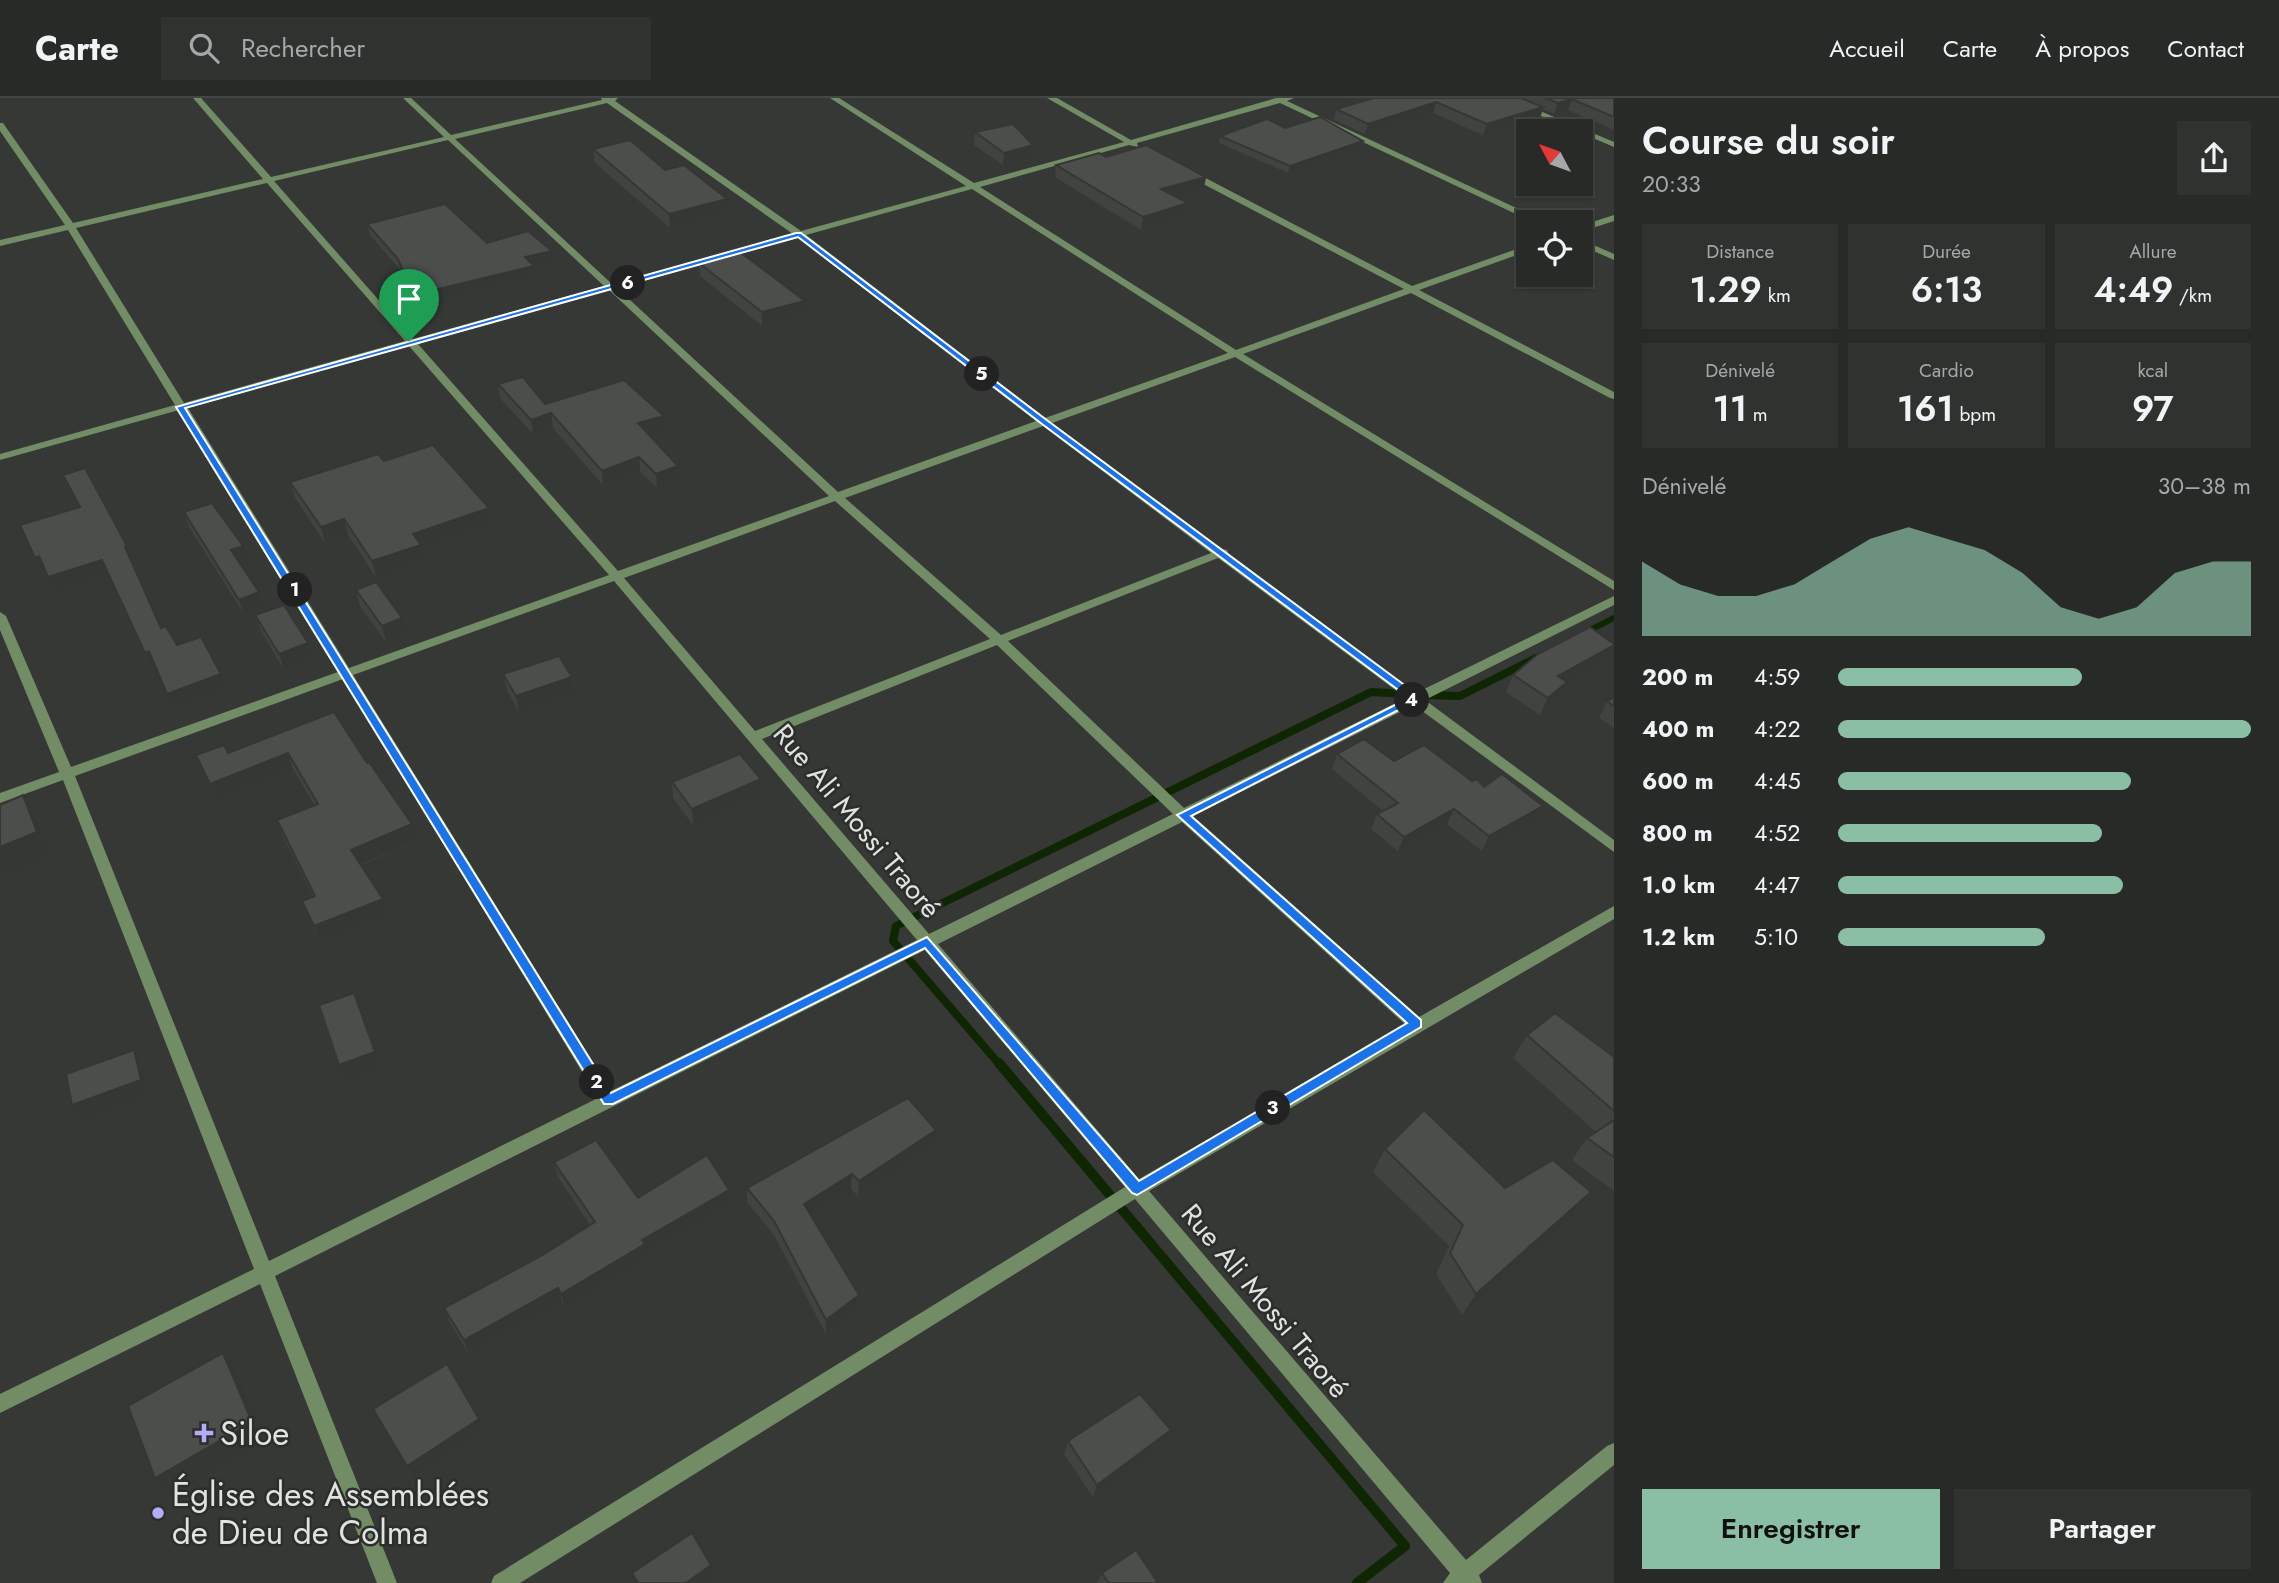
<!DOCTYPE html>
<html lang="fr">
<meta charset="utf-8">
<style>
body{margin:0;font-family:Jost,sans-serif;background:#303230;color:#f1f3f6;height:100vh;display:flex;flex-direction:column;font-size:26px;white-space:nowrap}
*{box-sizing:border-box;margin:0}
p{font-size:23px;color:#a5a7a8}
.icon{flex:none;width:38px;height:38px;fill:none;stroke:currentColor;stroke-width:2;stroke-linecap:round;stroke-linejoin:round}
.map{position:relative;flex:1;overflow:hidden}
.sheet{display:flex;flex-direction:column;background:#282a28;width:665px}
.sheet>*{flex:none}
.needle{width:46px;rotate:311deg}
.tools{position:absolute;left:1516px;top:21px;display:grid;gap:14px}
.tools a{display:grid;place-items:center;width:77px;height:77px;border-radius:0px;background:#282a28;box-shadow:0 2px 5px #0004,0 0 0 2px #444645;font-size:35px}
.pin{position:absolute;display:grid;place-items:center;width:60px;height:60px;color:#fff;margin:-72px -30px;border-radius:50% 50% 50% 0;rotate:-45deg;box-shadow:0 0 7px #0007}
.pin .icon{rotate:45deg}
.km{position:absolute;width:35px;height:35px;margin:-18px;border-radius:50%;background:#222;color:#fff;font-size:19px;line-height:35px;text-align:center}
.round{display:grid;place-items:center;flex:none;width:74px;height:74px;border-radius:0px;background:#303230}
.head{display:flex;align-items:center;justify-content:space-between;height:119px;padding:0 28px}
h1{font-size:38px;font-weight:600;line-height:52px}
.metrics{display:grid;grid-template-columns:repeat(3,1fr);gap:10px;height:119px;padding:7px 28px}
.metrics div{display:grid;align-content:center;border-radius:0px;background:#303230;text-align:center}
.metrics b{font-size:35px;font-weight:600}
.metrics small{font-size:19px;font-weight:400}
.metrics p{font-size:19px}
.chart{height:196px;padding:14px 28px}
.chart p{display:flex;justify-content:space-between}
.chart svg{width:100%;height:126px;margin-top:7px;fill:#8abfa5;opacity:.7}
.action{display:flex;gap:14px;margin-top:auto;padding:14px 28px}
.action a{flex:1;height:80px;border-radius:0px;background:#8abfa5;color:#111;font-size:28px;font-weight:600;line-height:80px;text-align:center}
.action a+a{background:#303230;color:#f1f3f6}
ul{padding:0 28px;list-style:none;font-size:23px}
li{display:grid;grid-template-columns:112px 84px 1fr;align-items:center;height:52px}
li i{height:18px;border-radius:9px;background:#8abfa5}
header{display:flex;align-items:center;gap:42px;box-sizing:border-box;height:98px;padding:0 35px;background:#282a28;border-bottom:2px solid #444645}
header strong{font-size:33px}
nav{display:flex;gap:38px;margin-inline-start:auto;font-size:24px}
.search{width:490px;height:63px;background:#303230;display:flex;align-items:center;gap:18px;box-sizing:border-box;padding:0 24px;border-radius:0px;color:#a5a7a8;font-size:26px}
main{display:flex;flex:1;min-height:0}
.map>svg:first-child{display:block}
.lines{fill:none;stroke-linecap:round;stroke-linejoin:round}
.stream-far2{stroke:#0e2602;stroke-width:6}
.stream-far1{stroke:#0e2602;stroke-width:8}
.stream{stroke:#0e2602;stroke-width:10}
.minor{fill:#728d66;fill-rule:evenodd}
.wall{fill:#404340}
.shaded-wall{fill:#343734}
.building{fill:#4b4e4a;stroke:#343734;stroke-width:2}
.route{fill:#1a73e8;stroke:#fff;stroke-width:2;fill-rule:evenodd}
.poi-dot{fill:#b2adf9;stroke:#2c2e2b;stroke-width:2.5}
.labels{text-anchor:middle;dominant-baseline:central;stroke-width:5;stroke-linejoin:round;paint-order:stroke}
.street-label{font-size:28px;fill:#e1e3e1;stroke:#2c2e2b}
.near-poi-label{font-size:33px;fill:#e1e3e1;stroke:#2c2e2b;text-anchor:start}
</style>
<header>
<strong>Carte</strong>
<div class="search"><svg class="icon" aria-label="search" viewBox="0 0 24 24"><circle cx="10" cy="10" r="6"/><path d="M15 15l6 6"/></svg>Rechercher</div>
<nav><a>Accueil</a><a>Carte</a><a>À propos</a><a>Contact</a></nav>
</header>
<main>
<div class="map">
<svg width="1614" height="1485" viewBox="0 0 1614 1485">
<rect width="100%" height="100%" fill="#363835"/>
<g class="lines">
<g class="stream-far2">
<polyline points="1584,535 1614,520"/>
<polyline points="1532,562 1538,559"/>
</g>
<g class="stream-far1">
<polyline points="1424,597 1460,598 1536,560"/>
<polyline points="1000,967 893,843 896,828 1371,594 1408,596"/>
</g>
<polyline class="stream" points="999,965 1405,1448 1357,1485"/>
<g class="minor">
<path d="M193,0H201L271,79L444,39L403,0H411L451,37L602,2L601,0H618L615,3L801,133L966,88L830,0H839L974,85L1124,44L1047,0H1057L1131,42L1276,0H1294L1287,3L1542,122L1543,124H1533L1280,5L1137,45L1138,49L1129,47L980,89L1236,252L1404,191L1188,78V74H1194L1412,188L1528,147V153L1419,192L1614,294V301L1610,300L1411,195L1243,256L1614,483V492L1235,259L1052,325L1222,451L1227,452L1228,455L1416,595L1614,498V507L1425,602L1614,742V754L1414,607L1193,718L1419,919L1614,808V821L1149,1093L1466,1462L1607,1348L1614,1345V1367L1479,1477L1482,1485H1443L1450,1475L1135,1101L520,1485H491L494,1478L1125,1089L925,852L275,1178L397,1485H377L260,1186L0,1315V1296L254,1171L63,682L0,705V695L59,674L0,532V514L6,518L71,669L338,574L179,312L0,362V356L175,307L68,132L0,148V142L65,127L0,33V25H3L73,125L263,81ZM607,5L793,136L612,186L455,41ZM448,42L604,188L413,241L274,83ZM267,85L405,243L184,305L76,130ZM972,91L1228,255L1045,320L806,137ZM798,140L1036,323L838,394L617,190ZM609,192L829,398L618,473L418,246ZM409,248L609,477L349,570L188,310ZM1043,328L1211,455L1001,537L845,400ZM835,403L990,541L755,633L624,480ZM1218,460L1406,600L1184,710L1008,543ZM614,483L917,842L611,993L353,577ZM997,547L1173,716L929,836L762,641ZM343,581L598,1000L269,1163L75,678ZM1182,724L1406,927L1139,1081L938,846Z"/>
<polygon points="1499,0 1509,0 1614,44 1614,49"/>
<polygon points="1614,117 1614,123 1580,134 1580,128"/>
<polygon points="1580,141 1614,156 1614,162 1580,147"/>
</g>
</g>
<g class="wall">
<polygon points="1370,0 1614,0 1614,32 1568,12 1554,16 1543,11 1540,20 1483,37 1433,15 1365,36 1334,22 1336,11 1372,1"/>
<polygon points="1285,30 1363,43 1361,50 1288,75 1219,45 1220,38"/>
<polygon points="975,34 1033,47 1031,60 1003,67 974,47"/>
<polygon points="593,51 665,72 727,115 670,130 594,64"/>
<polygon points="1106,59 1204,91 1175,99 1185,118 1141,132 1055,79 1056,67"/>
<polygon points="367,126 487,145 552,153 553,164 534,168 535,179 415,208 400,172 370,137"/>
<polygon points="699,165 805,203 805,216 762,228 700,178"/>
<polygon points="498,286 545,306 664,318 665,332 648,337 679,382 657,390 640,374 603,387 553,330 533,336 500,300"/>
<polygon points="63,377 127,448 134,463 132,464 161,530 177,547 227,591 174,611 156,569 152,571 109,478 55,494 46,474 42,475 79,410"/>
<polygon points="290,384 489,410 492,426 422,450 425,463 376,479 348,437 325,445 295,400"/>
<polygon points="184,414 248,462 240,465 259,494 264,509 244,516 189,429"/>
<polygon points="356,492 406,536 386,544 360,508"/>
<polygon points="255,517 313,561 284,572 261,533"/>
<polygon points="1614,546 1614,548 1607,562 1566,585 1559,600 1540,617 1506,594 1513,577"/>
<polygon points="503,576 572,579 575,596 519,614 507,592"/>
<polygon points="1614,599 1614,630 1599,620 1607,603"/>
<polygon points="334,614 416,742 361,767 389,817 320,844 302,803 313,798 283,739 277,722 315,708 293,671 217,702 196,657 228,655"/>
<polygon points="1337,656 1394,663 1472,683 1484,689 1535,723 1482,753 1447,726 1398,753 1371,731 1377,716 1383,713 1332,671"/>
<polygon points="672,684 762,698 693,727 673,700"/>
<polygon points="1527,937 1614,959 1614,1093 1572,1062 1587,1040 1596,1034 1513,960"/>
<polygon points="935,1047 858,1098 851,1091 811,1117 859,1197 858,1211 826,1236 774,1137 747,1104 747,1090"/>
<polygon points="1385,1051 1505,1090 1591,1094 1575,1116 1462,1217 1436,1176 1449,1148 1373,1074"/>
<polygon points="554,1064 638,1100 730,1107 646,1155 647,1161 565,1210 562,1204 469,1256 449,1223 444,1210 541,1158 590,1127 558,1079"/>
<polygon points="373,1311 484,1333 413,1380"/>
<polygon points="1068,1343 1165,1345 1093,1399 1064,1356"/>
<polygon points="1102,1475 1158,1485 1097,1485"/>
</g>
<g class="shaded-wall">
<polygon points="1572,1 1568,12 1554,16 1558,5"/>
<polygon points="1436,4 1433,15 1365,36 1368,26"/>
<polygon points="1543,9 1540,20 1483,37 1487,26"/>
<polygon points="1363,43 1361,50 1288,75 1290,68"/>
<polygon points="1033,47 1031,60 1003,67 1004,55"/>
<polygon points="1206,79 1204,91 1159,104 1161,91"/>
<polygon points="727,101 727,115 670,130 669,116"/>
<polygon points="1188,105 1185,118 1141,132 1143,119"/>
<polygon points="552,153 553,164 534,168 535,179 415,208 413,197 525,159"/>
<polygon points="805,203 805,216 762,228 762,214"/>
<polygon points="551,315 553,330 533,336 531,322"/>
<polygon points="664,318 665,332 639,340 638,325"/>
<polygon points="639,359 640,374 603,387 602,373"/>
<polygon points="678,368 679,382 657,390 656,376"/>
<polygon points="489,410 492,426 422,450 425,463 376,479 372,463 413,436"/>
<polygon points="344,421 348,437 325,445 321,429"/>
<polygon points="127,448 134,463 131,464 125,449"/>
<polygon points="243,448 248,462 236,467 231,452"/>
<polygon points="39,458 46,474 42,475 35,460"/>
<polygon points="102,462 109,478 55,494 48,479"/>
<polygon points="259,494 264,509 244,516 239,502"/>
<polygon points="402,520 406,536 386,544 382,528"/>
<polygon points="308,545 313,561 284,572 279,556"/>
<polygon points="1614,547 1607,562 1566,585 1559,600 1540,617 1558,578"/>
<polygon points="149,553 156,569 152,571 145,555"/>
<polygon points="221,576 227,591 174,611 167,596"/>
<polygon points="572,579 575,596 519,614 516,598"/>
<polygon points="288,655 293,671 217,702 210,686"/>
<polygon points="761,681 762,698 693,727 692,711"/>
<polygon points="23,697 36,721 50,758 0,779 0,749"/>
<polygon points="1543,708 1535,723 1482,753 1489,738"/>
<polygon points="1454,711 1447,726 1398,753 1404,739"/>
<polygon points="412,726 416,742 356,768 351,752"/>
<polygon points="383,801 389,817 320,844 314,828"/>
<polygon points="354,895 380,970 345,983 339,967"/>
<polygon points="134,952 142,968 149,998 82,1022 72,1007"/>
<polygon points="936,1032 935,1047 858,1098 859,1083"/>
<polygon points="852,1076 851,1091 804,1121 804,1106"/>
<polygon points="729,1092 730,1107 646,1155 647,1161 565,1210 561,1196 642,1142"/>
<polygon points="1591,1094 1575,1116 1462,1217 1476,1196"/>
<polygon points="558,1190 562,1204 469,1256 464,1242"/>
<polygon points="859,1197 858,1211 826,1236 826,1222"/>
<polygon points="223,1255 236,1275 265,1343 170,1399 155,1380"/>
<polygon points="479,1321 484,1333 413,1380 407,1368"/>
<polygon points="1171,1332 1165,1345 1093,1399 1097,1387"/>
<polygon points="711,1467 713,1479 704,1485 686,1485"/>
</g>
<g class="building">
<polygon points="1374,0 1521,0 1543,9 1487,26 1436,4 1368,26 1336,11"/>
<polygon points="1545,0 1614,0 1614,19 1572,1 1558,5"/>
<polygon points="1320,19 1363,43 1290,68 1220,38 1267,21 1285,30"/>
<polygon points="1013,26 1033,47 1004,55 975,34"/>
<polygon points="630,42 665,72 684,67 727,101 669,116 593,51"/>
<polygon points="1146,47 1206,79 1161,91 1188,105 1143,119 1056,67 1099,55 1106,59"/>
<polygon points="445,106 487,145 528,133 552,153 525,159 534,168 413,197 398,161 367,126"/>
<polygon points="740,154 805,203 762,214 699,165"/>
<polygon points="523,279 545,306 624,282 664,318 638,325 678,368 656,376 639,359 602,373 551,315 531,322 498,286"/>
<polygon points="433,347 489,410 413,436 421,447 372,463 344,421 321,429 290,384 378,356 384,363"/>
<polygon points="85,370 127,448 125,449 161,530 166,528 177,547 201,539 221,576 167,596 149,553 145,555 102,462 48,479 39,458 35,460 20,427 80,409 63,377"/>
<polygon points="212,405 243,448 231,452 259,494 239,502 184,414"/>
<polygon points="376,484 402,520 382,528 356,492"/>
<polygon points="284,507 308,545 279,556 255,517"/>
<polygon points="1590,529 1614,546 1614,547 1558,578 1567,584 1548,600 1513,577 1538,556"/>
<polygon points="559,558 572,579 516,598 503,576"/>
<polygon points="1614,599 1614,608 1607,603"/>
<polygon points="334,614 367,665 369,664 412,726 351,752 383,801 314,828 302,803 315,798 277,722 318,706 288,655 210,686 196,657 224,647 228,655"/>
<polygon points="1364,641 1394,663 1424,647 1472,683 1477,681 1484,689 1502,676 1543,708 1489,738 1454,711 1404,739 1377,716 1398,705 1337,656"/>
<polygon points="740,656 761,681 692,711 672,684"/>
<polygon points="23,697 37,734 0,749 0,707"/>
<polygon points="354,895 375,954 339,967 319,907"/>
<polygon points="1555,915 1614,959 1614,1013 1527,937"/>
<polygon points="134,952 141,982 72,1007 66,976"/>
<polygon points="908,1000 936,1032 859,1083 852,1076 804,1106 859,1197 826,1222 774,1123 747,1090"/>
<polygon points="1424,1012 1505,1090 1553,1062 1591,1094 1476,1196 1450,1155 1463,1127 1385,1051"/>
<polygon points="1614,1022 1614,1059 1587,1040"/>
<polygon points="596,1042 638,1100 707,1057 729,1092 642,1142 645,1146 561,1196 558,1190 464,1242 444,1210 541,1158 595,1124 554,1064"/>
<polygon points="223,1255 252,1324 155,1380 128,1308"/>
<polygon points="447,1266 479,1321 407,1368 373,1311"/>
<polygon points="1140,1296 1171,1332 1097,1387 1068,1343"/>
<polygon points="692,1435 711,1467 686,1485 638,1485 632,1475"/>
<polygon points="1136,1452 1158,1485 1109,1485 1102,1475"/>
</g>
<path class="route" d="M796,135H801L1048,323L1422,600L1191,718L1421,922V929L1137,1097L1132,1095L925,850L613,1006H604L176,309ZM798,139L1042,326L1409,600L1177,717L1407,925L1139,1083L927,839L611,995L185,310Z"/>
<g class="poi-dot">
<path d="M200.5 1324.5h7v7h7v7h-7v7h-7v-7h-7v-7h7z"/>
<circle cx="158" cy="1415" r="7"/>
</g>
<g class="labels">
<g class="street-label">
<text transform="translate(857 723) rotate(50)">Rue Ali Mossi Traoré</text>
<text transform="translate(1265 1203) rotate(50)">Rue Ali Mossi Traoré</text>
</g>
<g class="near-poi-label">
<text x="220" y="1335">Siloe</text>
<text x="172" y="1396">Église des Assemblées<tspan x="172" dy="38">de Dieu de Colma</tspan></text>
</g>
</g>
</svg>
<div class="tools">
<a><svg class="needle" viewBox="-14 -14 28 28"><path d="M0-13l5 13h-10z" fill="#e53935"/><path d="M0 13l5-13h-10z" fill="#a5a7a8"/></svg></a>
<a><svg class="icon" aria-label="locate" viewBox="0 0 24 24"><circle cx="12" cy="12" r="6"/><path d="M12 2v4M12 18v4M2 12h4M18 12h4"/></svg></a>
</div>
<div class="pin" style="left:409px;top:243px;background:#1e9e55"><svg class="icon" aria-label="arrive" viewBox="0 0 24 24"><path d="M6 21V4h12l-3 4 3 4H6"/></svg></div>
<b class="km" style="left:295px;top:492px">1</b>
<b class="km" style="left:597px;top:984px">2</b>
<b class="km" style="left:1273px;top:1010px">3</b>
<b class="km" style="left:1412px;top:602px">4</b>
<b class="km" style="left:982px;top:276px">5</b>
<b class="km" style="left:628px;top:185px">6</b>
</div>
<section class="sheet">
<div class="head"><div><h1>Course du soir</h1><p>20:33</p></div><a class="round"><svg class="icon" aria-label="share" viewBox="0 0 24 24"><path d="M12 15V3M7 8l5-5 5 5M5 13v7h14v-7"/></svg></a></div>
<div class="metrics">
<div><p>Distance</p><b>1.29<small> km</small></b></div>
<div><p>Durée</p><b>6:13</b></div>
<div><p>Allure</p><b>4:49<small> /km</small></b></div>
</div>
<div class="metrics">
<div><p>Dénivelé</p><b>11<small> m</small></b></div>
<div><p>Cardio</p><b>161<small> bpm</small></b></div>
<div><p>kcal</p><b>97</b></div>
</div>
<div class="chart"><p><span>Dénivelé</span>30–38 m</p>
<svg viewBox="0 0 160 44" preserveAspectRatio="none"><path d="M0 44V18L10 26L20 30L30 30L40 26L50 18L60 10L70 6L80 10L90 14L100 22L110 34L120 38L130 34L140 22L150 18L160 18V44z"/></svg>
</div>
<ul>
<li><b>200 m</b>4:59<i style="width:59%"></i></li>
<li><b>400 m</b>4:22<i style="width:100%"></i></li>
<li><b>600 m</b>4:45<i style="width:71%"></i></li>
<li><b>800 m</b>4:52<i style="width:64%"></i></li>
<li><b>1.0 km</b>4:47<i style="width:69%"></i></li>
<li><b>1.2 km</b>5:10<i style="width:50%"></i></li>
</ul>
<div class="action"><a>Enregistrer</a><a>Partager</a></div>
</section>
</main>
